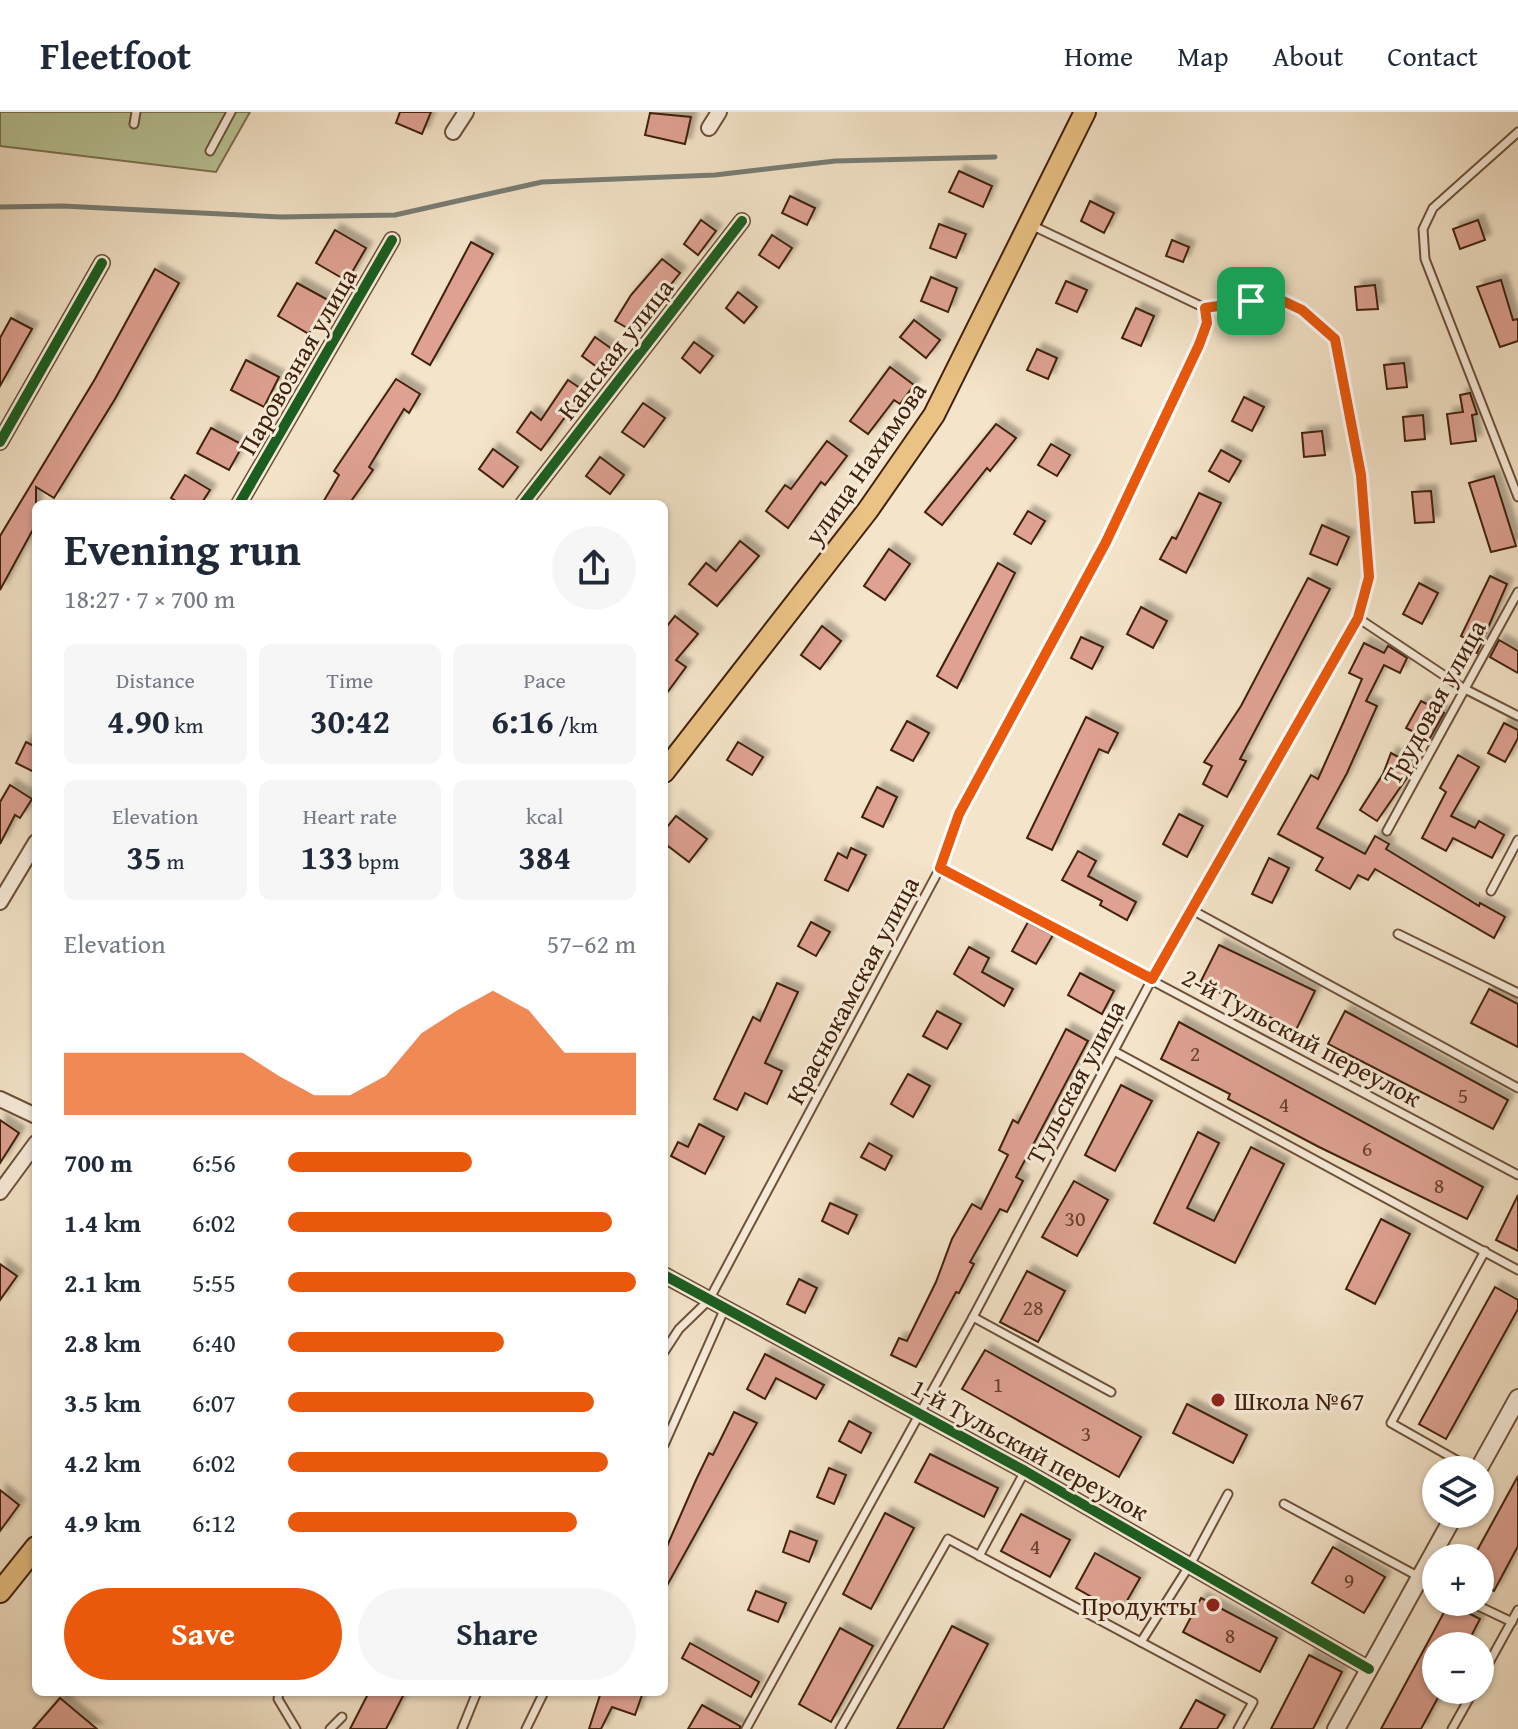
<!DOCTYPE html>
<meta charset="utf-8">
<style>
body{margin:0;font-family:"Gentium Book Plus",serif;background:#f6f6f7;color:#1f2937;height:100vh;display:flex;flex-direction:column;font-size:30px;white-space:nowrap}
*{box-sizing:border-box;margin:0}
p{font-size:26px;color:#747a83}
.icon{flex:none;width:44px;height:44px;fill:none;stroke:currentColor;stroke-width:2;stroke-linecap:round;stroke-linejoin:round}
.map{position:relative;flex:1;overflow:hidden}
.side{position:absolute;left:32px;top:388px;width:636px;height:1196px;display:flex;flex-direction:column;background:#fff;border-radius:12px;box-shadow:0 2px 6px #0004}
.side>*{flex:none}
.fabs{position:absolute;left:1422px;top:1344px;display:grid;gap:16px}
.fabs a{display:grid;place-items:center;width:72px;height:72px;border-radius:50%;background:#fff;box-shadow:0 2px 6px #0004;font-size:40px}
.pin{position:absolute;display:grid;place-items:center;width:68px;height:68px;color:#fff;margin:-34px;border-radius:16px;box-shadow:0 4px 12px #0006}
.round{display:grid;place-items:center;flex:none;width:84px;height:84px;border-radius:42px;background:#f6f6f7}
.headline{display:flex;align-items:center;justify-content:space-between;height:136px;padding:0 32px}
h1{font-size:44px;font-weight:600;line-height:60px}
.metrics{display:grid;grid-template-columns:repeat(3,1fr);gap:12px;height:136px;padding:8px 32px}
.metrics div{display:grid;align-content:center;border-radius:12px;background:#f6f6f7;text-align:center}
.metrics b{font-size:34px;font-weight:600}
.metrics small{font-size:22px;font-weight:400}
.metrics p{font-size:22px}
.chart{height:224px;padding:16px 32px}
.chart p{display:flex;justify-content:space-between}
.chart svg{width:100%;height:144px;margin-top:8px;fill:#ea580c;opacity:.7}
.action{display:flex;gap:16px;margin-top:auto;padding:16px 32px}
.action a{flex:1;height:92px;border-radius:48px;background:#ea580c;color:#fff;font-size:32px;font-weight:600;line-height:92px;text-align:center}
.action a+a{background:#f6f6f7;color:#1f2937}
ul{padding:0 32px;list-style:none;font-size:26px}
li{display:grid;grid-template-columns:128px 96px 1fr;align-items:center;height:60px}
li i{height:20px;border-radius:10px;background:#ea580c}
header{display:flex;align-items:center;gap:48px;box-sizing:border-box;height:112px;padding:0 40px;background:#fff;border-bottom:2px solid #e0e1e3}
header strong{font-size:38px}
nav{display:flex;gap:44px;margin-inline-start:auto;font-size:28px}
.map>svg:first-child{display:block}
.green{fill:#b9c598;stroke:#7c7250;stroke-width:2}
.lines{fill:none;stroke-linecap:round;stroke-linejoin:round}
.stream{stroke:#797e76;stroke-width:5}
.building{fill:#dea192;stroke:#402009;stroke-width:2;filter:url(#shadow)}
.service-casing{stroke:#6d5139;stroke-width:11}
.minor-casing{stroke:#6d5139;stroke-width:18}
.tertiary-casing{stroke:#6d5139;stroke-width:20}
.primary-casing{stroke:#402009;stroke-width:24}
.service{stroke:#f8eddc;stroke-width:7}
.minor{stroke:#f8eddc;stroke-width:14}
.tertiary{stroke:#f8eddc;stroke-width:16}
.primary{stroke:#eac284;stroke-width:20}
.cycleway-casing{stroke:#f8eddc;stroke-width:15}
.cycleway{stroke:#1b5e20;stroke-width:10}
.route-casing{stroke:#fff;stroke-width:16}
.route{stroke:#ea580c;stroke-width:10}
.poi-dot{fill:#8f2418;stroke:#f8eddc;stroke-width:3}
.labels{text-anchor:middle;dominant-baseline:central;stroke-width:6;stroke-linejoin:round;paint-order:stroke}
.number-label{font-size:22px;fill:#68402b}
.street-label{font-size:26px;fill:#402009;stroke:#f8eddc}
.poi-label{font-size:26px;fill:#402009;stroke:#f8eddc;text-anchor:start}
</style>
<header>
<strong>Fleetfoot</strong>
<nav><a>Home</a><a>Map</a><a>About</a><a>Contact</a></nav>
</header>
<div class="map">
<svg width="1518" height="1617" viewBox="0 0 1518 1617">
<defs>
<filter id="shadow"><feDropShadow dx="6" dy="-6" stdDeviation="2" flood-color="#0004"/></filter>
</defs>
<rect width="100%" height="100%" fill="#f4e4c9"/>
<filter id="stains"><feTurbulence type="fractalNoise" baseFrequency=".0025" numOctaves="4"/><feColorMatrix values="0 0 0 0 .2 0 0 0 0 .09 0 0 0 0 .02 0 0 0 .5 -.17"/></filter>
<radialGradient id="worn" r=".72"><stop offset=".6" stop-color="#630" stop-opacity="0"/><stop offset="1" stop-color="#630" stop-opacity=".3"/></radialGradient>
<polygon class="green" points="0,0 250,0 216,60 0,34"/>
<g class="lines">
<polyline class="stream" points="0,95 63,94 281,105 395,103 542,70 715,63 835,49 995,45"/>
</g>
<g class="building">
<polygon points="400,0 431,0 422,22 396,11"/>
<polygon points="650,1 691,5 685,32 645,23"/>
<polygon points="959,59 992,74 983,95 949,80"/>
<polygon points="790,84 815,96 807,113 782,101"/>
<polygon points="1090,89 1114,101 1104,121 1081,109"/>
<polygon points="701,108 716,119 698,143 684,132"/>
<polygon points="1478,108 1485,128 1460,137 1453,117"/>
<polygon points="939,112 966,122 956,146 930,136"/>
<polygon points="335,118 366,136 347,169 316,151"/>
<polygon points="772,123 792,136 779,156 759,143"/>
<polygon points="1172,128 1189,135 1183,150 1166,144"/>
<polygon points="471,130 493,142 430,253 412,242"/>
<polygon points="662,147 680,161 660,186 657,184 636,221 615,209 631,183"/>
<polygon points="155,157 179,171 115,287 54,386 36,375 36,412 0,478 0,424 95,267"/>
<polygon points="931,165 957,176 948,200 921,189"/>
<polygon points="1501,168 1513,208 1518,207 1518,229 1500,235 1477,175"/>
<polygon points="1066,169 1087,178 1077,200 1056,191"/>
<polygon points="297,171 328,188 309,222 278,204"/>
<polygon points="1375,173 1378,197 1357,198 1355,175"/>
<polygon points="738,180 757,195 744,211 726,196"/>
<polygon points="1136,196 1154,204 1141,234 1122,226"/>
<polygon points="11,206 32,217 0,274 0,226"/>
<polygon points="914,208 940,228 926,246 900,225"/>
<polygon points="595,225 619,242 605,261 582,244"/>
<polygon points="694,230 713,244 700,261 682,246"/>
<polygon points="1037,237 1057,246 1048,267 1027,258"/>
<polygon points="246,248 279,265 264,295 231,278"/>
<polygon points="1404,251 1407,275 1387,277 1384,253"/>
<polygon points="890,255 914,273 900,292 894,288 868,322 850,309"/>
<polygon points="396,267 420,282 409,301 404,297 369,355 373,358 349,392 322,392 339,363 334,359"/>
<polygon points="568,268 589,282 573,305 568,301 541,338 517,320 531,300 541,308"/>
<polygon points="1470,281 1477,302 1472,303 1476,329 1451,332 1447,302 1463,300 1460,283"/>
<polygon points="1244,285 1264,295 1252,319 1232,309"/>
<polygon points="643,291 665,306 644,335 622,320"/>
<polygon points="1423,303 1425,327 1405,329 1403,305"/>
<polygon points="996,312 1016,326 990,359 987,356 942,413 925,400"/>
<polygon points="211,316 243,333 229,358 197,341"/>
<polygon points="1322,319 1325,343 1304,345 1302,321"/>
<polygon points="827,329 847,344 825,373 821,370 788,416 766,399 785,373 791,377"/>
<polygon points="1051,332 1070,343 1057,364 1038,353"/>
<polygon points="493,337 518,355 503,375 479,357"/>
<polygon points="1221,338 1241,349 1229,370 1209,359"/>
<polygon points="600,345 624,363 610,382 586,364"/>
<polygon points="185,363 210,378 201,392 181,392 171,386"/>
<polygon points="1494,364 1516,434 1491,440 1469,371"/>
<polygon points="1431,379 1434,410 1415,411 1412,380"/>
<polygon points="1199,381 1221,391 1186,461 1160,447 1172,425 1176,427"/>
<polygon points="1028,399 1045,409 1031,432 1014,422"/>
<polygon points="1322,413 1349,425 1337,453 1310,442"/>
<polygon points="740,429 759,444 717,494 689,472 706,451 716,459"/>
<polygon points="889,437 910,452 885,488 864,474"/>
<polygon points="998,451 1015,461 957,576 937,564"/>
<polygon points="1490,464 1507,472 1477,541 1466,535 1470,529 1461,524"/>
<polygon points="1308,466 1330,477 1240,647 1246,649 1227,685 1203,672 1212,654 1204,650 1241,594"/>
<polygon points="1419,471 1438,481 1422,512 1403,502"/>
<polygon points="1141,495 1167,509 1153,536 1127,522"/>
<polygon points="675,504 698,522 676,548 686,555 664,585 664,518"/>
<polygon points="822,514 841,529 820,557 801,543"/>
<polygon points="1081,525 1103,535 1092,557 1071,546"/>
<polygon points="1499,528 1518,539 1518,561 1490,545"/>
<polygon points="1364,531 1384,541 1388,534 1407,546 1400,561 1384,553 1366,589 1377,594 1347,661 1317,716 1365,742 1375,724 1389,732 1386,737 1479,794 1480,791 1505,805 1494,826 1375,757 1368,768 1358,763 1350,777 1316,758 1323,746 1278,722 1311,663 1318,667 1344,609 1362,567 1349,561"/>
<polygon points="1421,589 1444,601 1429,628 1406,616"/>
<polygon points="1086,605 1118,621 1108,641 1099,637 1052,738 1027,726"/>
<polygon points="907,609 929,621 913,649 891,638"/>
<polygon points="1504,611 1518,618 1518,626 1505,650 1488,641"/>
<polygon points="26,630 36,635 36,661 16,651"/>
<polygon points="738,630 763,645 752,663 727,648"/>
<polygon points="1391,641 1415,654 1377,709 1360,698 1383,662"/>
<polygon points="1458,643 1479,655 1451,704 1475,716 1479,709 1504,723 1492,746 1453,726 1446,739 1422,726 1446,680 1440,676"/>
<polygon points="10,673 32,687 20,706 15,703 0,732 0,690"/>
<polygon points="877,675 897,685 883,715 862,705"/>
<polygon points="1179,702 1203,714 1187,745 1163,732"/>
<polygon points="676,704 707,727 689,750 664,731 664,719"/>
<polygon points="851,736 866,743 848,779 825,768 838,741 847,746"/>
<polygon points="1078,739 1096,749 1088,764 1136,790 1127,808 1100,793 1102,789 1062,768"/>
<polygon points="1269,746 1289,756 1272,791 1252,782"/>
<polygon points="811,810 830,820 816,844 798,834"/>
<polygon points="1028,810 1053,823 1036,852 1012,839"/>
<polygon points="1219,833 1315,879 1296,918 1200,871"/>
<polygon points="969,835 989,846 982,860 1013,877 1004,894 954,862"/>
<polygon points="1080,861 1114,879 1102,902 1068,883"/>
<polygon points="777,871 798,880 765,951 782,959 767,992 745,981 737,998 714,987 753,905 760,909"/>
<polygon points="1489,877 1518,892 1518,935 1471,911"/>
<polygon points="937,899 961,912 947,937 923,924"/>
<polygon points="1345,899 1508,988 1493,1017 1328,932"/>
<polygon points="1179,910 1483,1075 1467,1107 1319,1035 1228,987 1230,982 1161,947"/>
<polygon points="1066,917 1088,929 1016,1065 1023,1069 1007,1100 1000,1097 970,1150 974,1152 959,1181 956,1180 916,1255 891,1243 899,1226 907,1229 936,1170 952,1127 972,1092 981,1097 1008,1043 999,1038 1013,1008 1018,1011"/>
<polygon points="908,962 930,974 913,1005 891,992"/>
<polygon points="1121,973 1152,989 1115,1059 1085,1043"/>
<polygon points="0,1008 19,1021 0,1051"/>
<polygon points="699,1012 724,1025 705,1062 671,1044 678,1030 688,1035"/>
<polygon points="1198,1020 1219,1031 1187,1096 1214,1109 1251,1035 1284,1052 1235,1151 1154,1111"/>
<polygon points="869,1031 892,1044 885,1058 861,1045"/>
<polygon points="1074,1069 1108,1088 1077,1144 1042,1125"/>
<polygon points="1518,1083 1518,1139 1496,1128"/>
<polygon points="830,1091 857,1103 848,1122 822,1109"/>
<polygon points="1381,1107 1410,1122 1375,1192 1346,1177"/>
<polygon points="0,1152 17,1164 0,1188"/>
<polygon points="1027,1159 1065,1179 1038,1230 1000,1210"/>
<polygon points="799,1167 817,1176 805,1201 787,1192"/>
<polygon points="1495,1175 1518,1188 1518,1197 1446,1327 1419,1312"/>
<polygon points="985,1238 1141,1325 1119,1365 962,1277"/>
<polygon points="765,1242 824,1273 816,1287 776,1266 765,1287 747,1277"/>
<polygon points="1187,1292 1247,1323 1233,1351 1173,1321"/>
<polygon points="734,1300 757,1311 664,1479 664,1441 696,1368 709,1341 713,1343"/>
<polygon points="849,1309 871,1321 861,1341 839,1329"/>
<polygon points="930,1342 998,1376 984,1405 915,1370"/>
<polygon points="829,1356 846,1363 834,1392 817,1385"/>
<polygon points="1518,1364 1518,1434 1494,1479 1480,1472 1480,1446 1473,1446"/>
<polygon points="0,1378 19,1393 0,1419"/>
<polygon points="885,1401 914,1416 871,1497 843,1482"/>
<polygon points="1021,1402 1070,1428 1050,1465 1001,1439"/>
<polygon points="790,1419 817,1429 809,1450 783,1440"/>
<polygon points="1333,1435 1385,1465 1364,1501 1312,1471"/>
<polygon points="1095,1441 1140,1466 1120,1501 1076,1476"/>
<polygon points="756,1479 786,1491 778,1510 748,1498"/>
<polygon points="1201,1486 1277,1526 1260,1560 1183,1520"/>
<polygon points="1449,1491 1480,1507 1466,1534 1436,1534 1436,1578 1442,1578 1421,1617 1381,1617"/>
<polygon points="952,1514 988,1532 943,1617 897,1617"/>
<polygon points="840,1516 873,1534 831,1610 799,1592"/>
<polygon points="690,1531 759,1570 751,1585 682,1546"/>
<polygon points="1309,1543 1342,1560 1313,1617 1271,1617"/>
<polygon points="369,1580 405,1580 386,1617 350,1617"/>
<polygon points="601,1580 643,1580 635,1603 612,1595 601,1617 589,1617"/>
<polygon points="60,1586 97,1617 33,1617"/>
<polygon points="1196,1588 1225,1603 1217,1617 1180,1617"/>
<polygon points="702,1593 740,1614 740,1617 688,1617"/>
</g>
<g class="lines">
<defs>
<g id="service">
<polyline points="134,12 136,0"/>
<polyline points="1518,20 1433,96 1423,117 1425,147 1518,385"/>
<polyline points="210,39 231,0"/>
<polyline points="1358,506 1463,576 1518,604"/>
<polyline points="1387,719 1518,480"/>
<polyline points="940,756 1518,1063"/>
<polyline points="1491,779 1518,728"/>
<polyline points="1192,798 1518,976"/>
<polyline points="1398,822 1518,881"/>
<polyline points="1114,939 1518,1158"/>
<polyline points="973,1205 1111,1280"/>
<polyline points="664,1240 679,1217 709,1188 940,756 959,702 1106,430 1199,233 1207,211 1205,196"/>
<polyline points="664,1333 725,1196"/>
<polyline points="1474,1358 1391,1311 1485,1139"/>
<polyline points="1284,1392 1436,1474"/>
<polyline points="979,1444 1025,1359"/>
<polyline points="1470,1490 1512,1510"/>
<polyline points="1141,1530 1191,1451 1228,1382"/>
<polyline points="1480,1567 1518,1498"/>
<polyline points="279,1580 278,1587 296,1617"/>
<polyline points="330,1617 342,1605"/>
<polyline points="462,1617 477,1580"/>
<polyline points="526,1617 544,1580"/>
<polyline points="746,1617 973,1205 1152,867 1358,506 1369,465 1361,363 1335,227 1302,198 1283,189 1251,189 1205,196 1031,113"/>
<polyline points="840,1617 948,1427 1253,1590 1238,1617"/>
<polyline points="1452,1617 1474,1578"/>
</g>
<g id="minor">
<polyline points="709,16 719,0"/>
<polyline points="453,20 466,0"/>
<polyline points="0,330 102,151"/>
<polyline points="239,392 392,128"/>
<polyline points="523,392 742,109"/>
<polyline points="0,790 36,730"/>
<polyline points="0,987 36,1004"/>
<polyline points="0,1080 36,1031"/>
<polyline points="664,1163 1025,1359 1369,1557"/>
</g>
<g id="tertiary">
<polyline points="1478,1358 1518,1286"/>
<polyline points="1336,1617 1455,1402"/>
</g>
<g id="primary">
<polyline points="664,660 868,398 934,303 1085,0"/>
<polyline points="0,1480 36,1435"/>
</g>
</defs>
<use href="#service" class="service-casing"/>
<use href="#minor" class="minor-casing"/>
<use href="#tertiary" class="tertiary-casing"/>
<use href="#primary" class="primary-casing"/>
<use href="#service" class="service"/>
<use href="#minor" class="minor"/>
<use href="#tertiary" class="tertiary"/>
<use href="#primary" class="primary"/>
<defs>
<g id="cycleway">
<polyline points="0,330 102,151"/>
<polyline points="239,392 392,128"/>
<polyline points="523,392 742,109"/>
<polyline points="664,1163 1025,1359 1369,1557"/>
</g>
</defs>
<use href="#cycleway" class="cycleway-casing"/>
<use href="#cycleway" class="cycleway"/>
</g>
<g class="lines">
<defs>
<polygon id="route" points="1251,189 1283,189 1302,198 1335,227 1361,363 1369,465 1358,506 1152,867 940,756 959,702 1106,430 1199,233 1207,211 1205,196"/>
</defs>
<use href="#route" class="route-casing"/>
<use href="#route" class="route"/>
</g>
<g class="poi-dot">
<circle cx="1218" cy="1288" r="8"/>
<circle cx="1213" cy="1493" r="8"/>
</g>
<g class="labels">
<g class="number-label">
<text x="1195" y="941">2</text>
<text x="1463" y="983">5</text>
<text x="1284" y="992">4</text>
<text x="1367" y="1036">6</text>
<text x="1439" y="1073">8</text>
<text x="1075" y="1106">30</text>
<text x="1033" y="1195">28</text>
<text x="998" y="1272">1</text>
<text x="1086" y="1321">3</text>
<text x="1035" y="1434">4</text>
<text x="1349" y="1468">9</text>
<text x="1230" y="1523">8</text>
</g>
<g class="street-label">
<text transform="translate(615 237) rotate(-52)">Канская улица</text>
<text transform="translate(297 249) rotate(-60)">Паровозная улица</text>
<text transform="translate(865 351) rotate(-55)">улица Нахимова</text>
<text transform="translate(1434 590) rotate(-61)">Трудовая улица</text>
<text transform="translate(852 878) rotate(-62)">Краснокамская улица</text>
<text transform="translate(1302 925) rotate(28)">2-й Тульский переулок</text>
<text transform="translate(1075 970) rotate(-62)">Тульская улица</text>
<text transform="translate(1030 1337) rotate(29)">1-й Тульский переулок</text>
</g>
<g class="poi-label">
<text x="1234" y="1288">Школа №67</text>
<text x="1197" y="1493" text-anchor="end">Продукты</text>
</g>
</g>
<rect width="100%" height="100%" filter="url(#stains)"/>
<rect width="100%" height="100%" fill="url(#worn)"/>
</svg>
<div class="fabs">
<a><svg class="icon" aria-label="layers" viewBox="0 0 24 24"><path d="M12 4l9 5-9 5-9-5zM3 14l9 5 9-5"/></svg></a>
<a>+</a>
<a>−</a>
</div>
<div class="pin" style="left:1251px;top:189px;background:#1e9e55"><svg class="icon" aria-label="arrive" viewBox="0 0 24 24"><path d="M6 21V4h12l-3 4 3 4H6"/></svg></div>
<section class="side">
<div class="headline"><div><h1>Evening run</h1><p>18:27 · 7 × 700 m</p></div><a class="round"><svg class="icon" aria-label="share" viewBox="0 0 24 24"><path d="M12 15V3M7 8l5-5 5 5M5 13v7h14v-7"/></svg></a></div>
<div class="metrics">
<div><p>Distance</p><b>4.90<small> km</small></b></div>
<div><p>Time</p><b>30:42</b></div>
<div><p>Pace</p><b>6:16<small> /km</small></b></div>
</div>
<div class="metrics">
<div><p>Elevation</p><b>35<small> m</small></b></div>
<div><p>Heart rate</p><b>133<small> bpm</small></b></div>
<div><p>kcal</p><b>384</b></div>
</div>
<div class="chart"><p><span>Elevation</span>57–62 m</p>
<svg viewBox="0 0 160 44" preserveAspectRatio="none"><path d="M0 44V25L10 25L20 25L30 25L40 25L50 25L60 32L70 38L80 38L90 32L100 19L110 12L120 6L130 12L140 25L150 25L160 25V44z"/></svg>
</div>
<ul>
<li><b>700 m</b>6:56<i style="width:53%"></i></li>
<li><b>1.4 km</b>6:02<i style="width:93%"></i></li>
<li><b>2.1 km</b>5:55<i style="width:100%"></i></li>
<li><b>2.8 km</b>6:40<i style="width:62%"></i></li>
<li><b>3.5 km</b>6:07<i style="width:88%"></i></li>
<li><b>4.2 km</b>6:02<i style="width:92%"></i></li>
<li><b>4.9 km</b>6:12<i style="width:83%"></i></li>
</ul>
<div class="action"><a>Save</a><a>Share</a></div>
</section>
</div>
